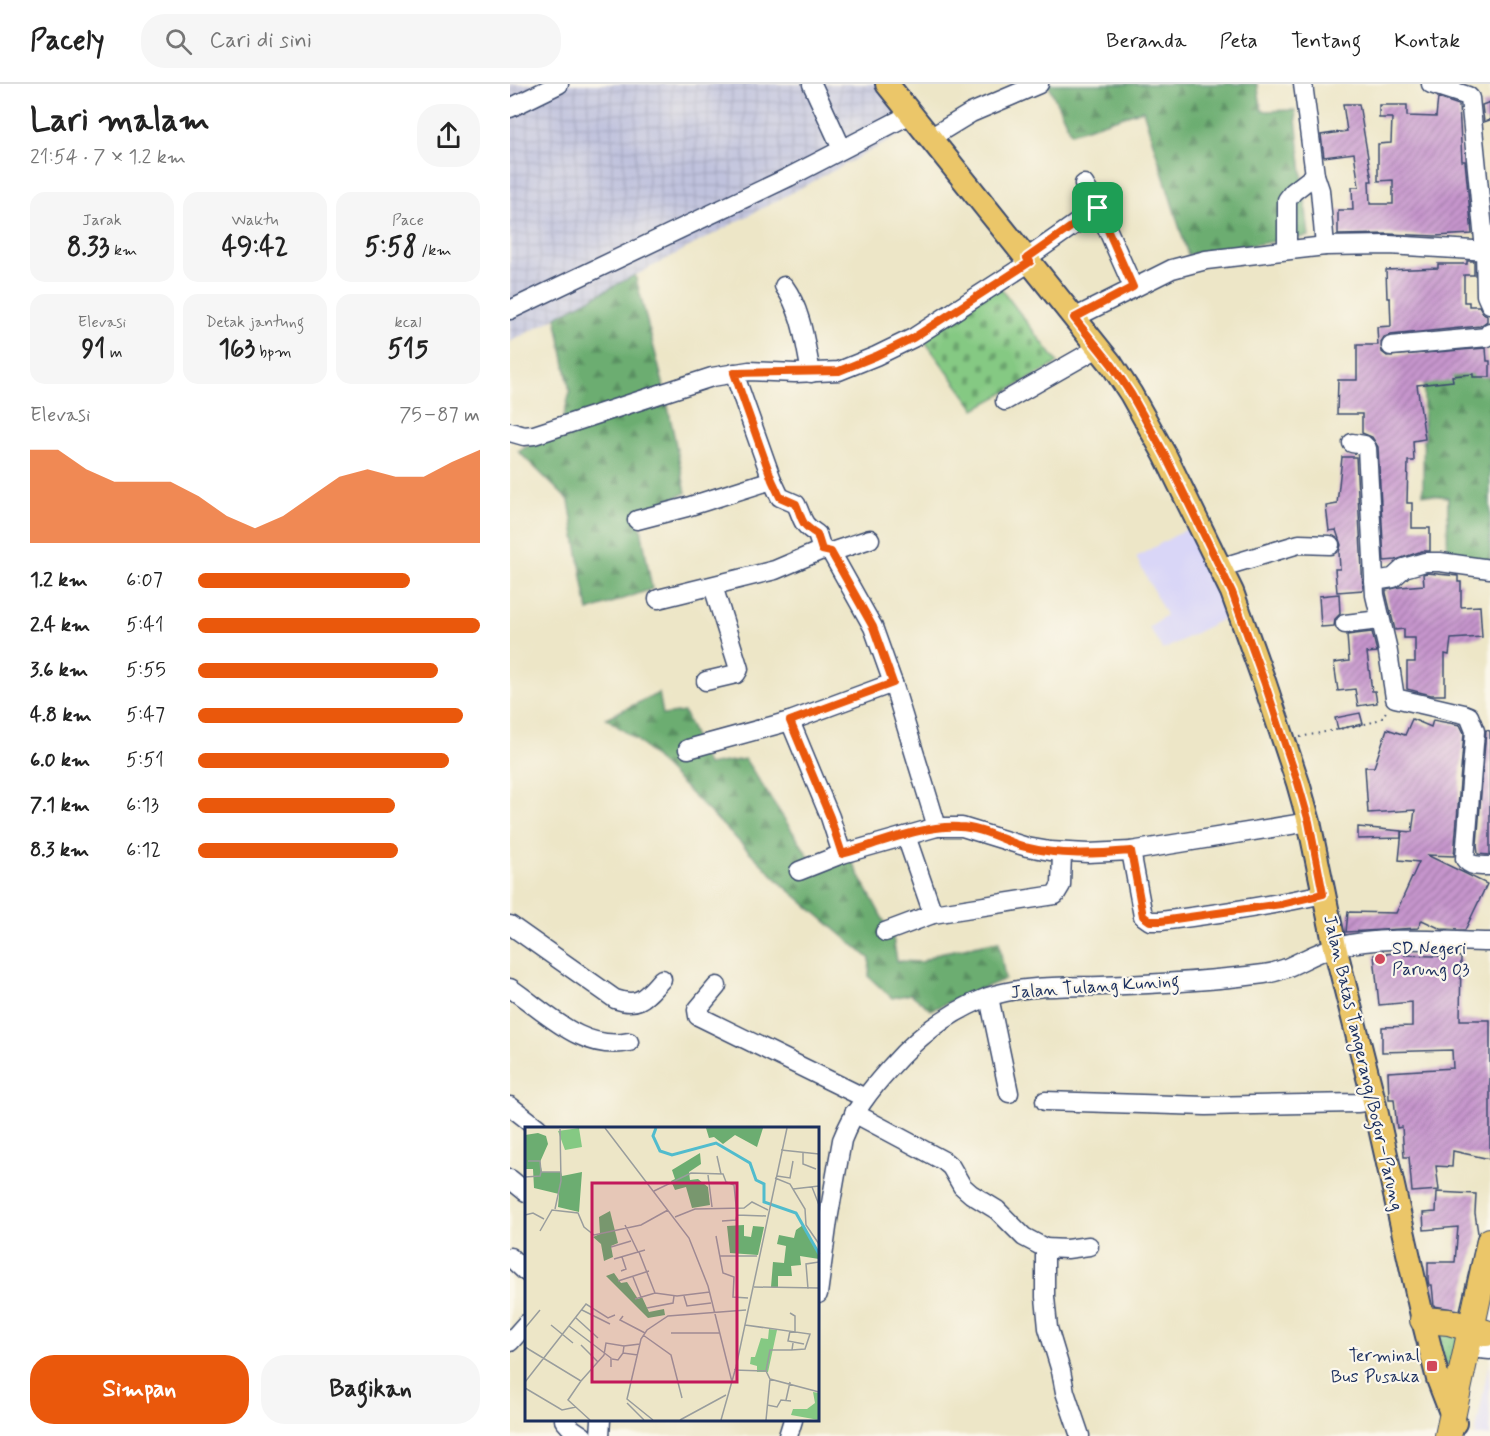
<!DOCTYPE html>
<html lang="id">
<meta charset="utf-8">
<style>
body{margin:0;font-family:Mynerve,sans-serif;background:#f6f6f6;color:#222;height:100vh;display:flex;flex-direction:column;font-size:22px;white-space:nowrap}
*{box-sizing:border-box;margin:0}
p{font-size:20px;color:#767676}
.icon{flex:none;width:33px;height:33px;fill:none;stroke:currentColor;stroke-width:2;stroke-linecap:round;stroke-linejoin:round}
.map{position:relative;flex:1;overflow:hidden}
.drawer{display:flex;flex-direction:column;background:#fff;width:510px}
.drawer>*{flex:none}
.pin{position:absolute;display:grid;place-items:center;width:51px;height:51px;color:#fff;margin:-26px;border-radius:12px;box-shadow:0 3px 9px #0006}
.round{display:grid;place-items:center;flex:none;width:63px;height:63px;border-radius:24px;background:#f6f6f6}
.overview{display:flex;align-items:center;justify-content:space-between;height:102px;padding:0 30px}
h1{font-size:33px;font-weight:700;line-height:45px}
.metrics{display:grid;grid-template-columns:repeat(3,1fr);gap:9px;height:102px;padding:6px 30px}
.metrics div{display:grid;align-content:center;border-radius:15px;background:#f6f6f6;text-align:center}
.metrics b{font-size:26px;font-weight:700}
.metrics small{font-size:16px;font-weight:400}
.metrics p{font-size:16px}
.chart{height:168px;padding:12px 30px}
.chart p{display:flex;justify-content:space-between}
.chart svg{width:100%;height:108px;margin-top:6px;fill:#ea580c;opacity:.7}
.action{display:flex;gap:12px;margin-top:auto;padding:12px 30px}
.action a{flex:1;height:69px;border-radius:24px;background:#ea580c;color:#fff;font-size:24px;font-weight:700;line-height:69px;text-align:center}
.action a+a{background:#f6f6f6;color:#222}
ul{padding:0 30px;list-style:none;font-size:20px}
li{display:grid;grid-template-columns:96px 72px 1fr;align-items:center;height:45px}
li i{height:15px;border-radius:8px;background:#ea580c}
header{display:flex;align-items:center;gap:36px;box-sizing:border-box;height:84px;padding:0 30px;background:#fff;border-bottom:2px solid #e0e0e0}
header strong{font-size:28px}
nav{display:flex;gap:33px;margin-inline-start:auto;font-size:21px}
.search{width:420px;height:54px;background:#f6f6f6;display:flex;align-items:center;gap:15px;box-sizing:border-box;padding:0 21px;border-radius:24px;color:#767676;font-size:22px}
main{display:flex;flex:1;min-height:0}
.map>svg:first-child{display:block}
.built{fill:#d9d6f7}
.industrial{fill:url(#industrial-grid)}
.forest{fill:url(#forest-firs);stroke:#446e68;stroke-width:1.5}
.cemetery{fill:url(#cemetery-stones);stroke:#507c70;stroke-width:1.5}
.garden{fill:url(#garden-dots);stroke:#507c70;stroke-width:1.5}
.building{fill:url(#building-hatch)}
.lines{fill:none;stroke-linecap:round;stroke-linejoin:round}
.minor-casing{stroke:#3a4a6e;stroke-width:21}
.major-casing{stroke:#3a4a6e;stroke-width:26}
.highway-casing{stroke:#3a4a6e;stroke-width:28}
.path{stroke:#3a4a6e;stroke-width:2;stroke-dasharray:1.5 4.5;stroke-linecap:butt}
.minor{stroke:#fff;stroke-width:18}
.major{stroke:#ebc669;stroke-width:22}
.highway{stroke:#ebc669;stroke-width:26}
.route-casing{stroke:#fff;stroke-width:12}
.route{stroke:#ea580c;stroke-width:8}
.poi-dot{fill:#d1495b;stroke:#fbf7ec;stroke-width:2}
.labels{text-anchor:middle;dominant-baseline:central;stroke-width:4.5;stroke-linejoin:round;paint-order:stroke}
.poi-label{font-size:18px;fill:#1b2f5e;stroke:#fbf7ec;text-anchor:start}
.street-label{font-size:18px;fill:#1b2f5e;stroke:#fbf7ec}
.inset-river{fill:none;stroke:#51bccd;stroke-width:3}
.inset-road{fill:none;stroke:#999d9d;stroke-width:1.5}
.view{fill:#c2185b;fill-opacity:0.15;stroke:#c2185b;stroke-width:3}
.inset-edge{fill:none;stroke:#1b2f5e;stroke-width:3}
</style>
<header>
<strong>Pacely</strong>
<div class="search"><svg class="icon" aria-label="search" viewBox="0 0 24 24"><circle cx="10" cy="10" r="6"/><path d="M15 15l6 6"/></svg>Cari di sini</div>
<nav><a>Beranda</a><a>Peta</a><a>Tentang</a><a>Kontak</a></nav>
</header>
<main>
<section class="drawer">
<div class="overview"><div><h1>Lari malam</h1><p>21:54 · 7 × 1.2 km</p></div><a class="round"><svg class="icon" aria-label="share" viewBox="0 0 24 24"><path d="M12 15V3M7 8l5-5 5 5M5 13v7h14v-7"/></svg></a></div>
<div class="metrics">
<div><p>Jarak</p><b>8.33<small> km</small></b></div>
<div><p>Waktu</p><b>49:42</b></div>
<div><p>Pace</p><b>5:58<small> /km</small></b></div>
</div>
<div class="metrics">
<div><p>Elevasi</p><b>91<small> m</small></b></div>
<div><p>Detak jantung</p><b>163<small> bpm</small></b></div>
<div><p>kcal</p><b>515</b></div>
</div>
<div class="chart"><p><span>Elevasi</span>75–87 m</p>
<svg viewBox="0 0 160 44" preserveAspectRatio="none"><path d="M0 44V6L10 6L20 14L30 19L40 19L50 19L60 25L70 33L80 38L90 33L100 25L110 17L120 14L130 17L140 17L150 11L160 6V44z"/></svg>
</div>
<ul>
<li><b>1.2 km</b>6:07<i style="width:75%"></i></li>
<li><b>2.4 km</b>5:41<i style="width:100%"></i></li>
<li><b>3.6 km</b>5:55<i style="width:85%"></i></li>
<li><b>4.8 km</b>5:47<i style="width:94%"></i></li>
<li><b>6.0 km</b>5:51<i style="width:89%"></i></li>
<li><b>7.1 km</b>6:13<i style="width:70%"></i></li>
<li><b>8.3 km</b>6:12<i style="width:71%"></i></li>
</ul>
<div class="action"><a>Simpan</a><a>Bagikan</a></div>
</section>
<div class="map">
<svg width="980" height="1352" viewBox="0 0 980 1352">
<defs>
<pattern id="industrial-grid" width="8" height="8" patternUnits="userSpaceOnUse" patternTransform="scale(1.5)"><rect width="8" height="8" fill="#c0c2dd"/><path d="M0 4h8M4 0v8" fill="none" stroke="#a4a7c0"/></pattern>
<pattern id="forest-firs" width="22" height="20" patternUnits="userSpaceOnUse" patternTransform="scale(1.5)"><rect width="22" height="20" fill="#6cad71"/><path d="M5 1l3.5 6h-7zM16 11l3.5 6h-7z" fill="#588d60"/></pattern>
<pattern id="cemetery-stones" width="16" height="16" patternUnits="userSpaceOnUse" patternTransform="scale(1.5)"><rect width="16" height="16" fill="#85c983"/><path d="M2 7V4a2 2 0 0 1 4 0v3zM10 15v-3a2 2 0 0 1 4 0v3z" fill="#6ca46e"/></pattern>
<pattern id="garden-dots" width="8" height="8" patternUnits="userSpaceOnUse" patternTransform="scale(1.5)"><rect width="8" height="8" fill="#85c983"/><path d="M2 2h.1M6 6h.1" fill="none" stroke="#6ca46e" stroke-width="1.8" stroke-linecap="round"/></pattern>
<pattern id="building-hatch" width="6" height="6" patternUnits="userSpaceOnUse" patternTransform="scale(1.5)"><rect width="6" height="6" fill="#c695cc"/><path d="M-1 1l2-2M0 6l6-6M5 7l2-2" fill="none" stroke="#a07aa9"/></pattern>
</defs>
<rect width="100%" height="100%" fill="#fbf7ec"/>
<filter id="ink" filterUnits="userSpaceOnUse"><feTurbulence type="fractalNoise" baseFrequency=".0167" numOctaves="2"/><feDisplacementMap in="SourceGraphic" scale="12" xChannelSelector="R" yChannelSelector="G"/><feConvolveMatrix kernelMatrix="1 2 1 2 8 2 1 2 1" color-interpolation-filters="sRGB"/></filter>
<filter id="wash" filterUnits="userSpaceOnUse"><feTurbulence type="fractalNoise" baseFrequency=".008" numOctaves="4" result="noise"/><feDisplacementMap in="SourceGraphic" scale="24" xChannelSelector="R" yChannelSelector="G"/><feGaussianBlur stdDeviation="1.35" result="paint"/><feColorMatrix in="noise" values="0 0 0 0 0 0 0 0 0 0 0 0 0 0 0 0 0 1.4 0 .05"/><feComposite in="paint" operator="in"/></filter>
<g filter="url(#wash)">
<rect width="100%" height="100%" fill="#ede6c7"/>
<g class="built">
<polygon points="686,440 726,528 653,566 639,543 656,531 626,473"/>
<polygon points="979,1278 980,1352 965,1352"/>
</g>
<polygon class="industrial" points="0,0 380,0 413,39 0,258"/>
<g class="forest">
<polygon points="538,0 747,0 752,27 785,26 799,152 678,171 633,26 561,49"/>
<polygon points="125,191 153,299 176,409 128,428 142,505 78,527 59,417 8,367 50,347 60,308 46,233"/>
<polygon points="980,289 980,482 937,477 938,413 913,410 914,290"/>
<polygon points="149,609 153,631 174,628 197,681 235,675 309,788 340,774 383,854 387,877 412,878 429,869 489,857 495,895 421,926 401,910 382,914 359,893 360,875 274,802 128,657 96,634"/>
</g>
<polygon class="cemetery" points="486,198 548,279 465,325 405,244"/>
<polygon class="garden" points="931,1243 950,1248 945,1296 934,1294 924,1251"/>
<g id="blocks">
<g class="building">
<polygon points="928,14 949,21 952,77 955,77 962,150 925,152 879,150 828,151 828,126 843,126 842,103 849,103 844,69 814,73 811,51 837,47 833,20 849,20 862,97 859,97 860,120 883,120 883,96 868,97 868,60 881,59 882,34 869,34 869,21 897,21 897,32 926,33"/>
<polygon points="980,18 980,36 974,38 972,21"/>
<polygon points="957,177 964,177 964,191 954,191 954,218 959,218 959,222 969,222 973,229 977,231 977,237 970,242 880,251 874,253 871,258 872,268 877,272 976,264 977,277 980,277 980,293 963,293 963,290 942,292 943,297 907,301 915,355 903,357 904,377 898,377 897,419 902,419 902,444 920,444 920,467 912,467 886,476 874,477 868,363 862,353 852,349 852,330 827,330 828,296 847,296 847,261 868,261 867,243 881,242 880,214 877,214 876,186 928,184 928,180 957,180"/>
<polygon points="832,373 846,373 853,506 827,508 825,485 830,485 829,468 831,461 826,446 819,447 816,422 827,420"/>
<polygon points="917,489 948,492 948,498 951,498 951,523 970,522 972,553 941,555 939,571 935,570 935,611 921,611 897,605 897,578 905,578 905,554 894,554 894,545 885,546 876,509 876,506 890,503 914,501 913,490"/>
<polygon points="829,510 830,530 825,535 824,542 811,543 809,512"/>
<polygon points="862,548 867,568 857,569 862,607 865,607 867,619 848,622 845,605 828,607 824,579 839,577 837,551"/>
<polygon points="850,629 853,640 828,645 825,634"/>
<polygon points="902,635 921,643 923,636 950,641 954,649 944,772 917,771 977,800 955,846 931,845 912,836 908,844 836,848 838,828 886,829 909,778 889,776 892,747 902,748 905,726 858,729 855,683 864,683 877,645 895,651"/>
<polygon points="976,646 980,647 980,771 968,770 967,761"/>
<polygon points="848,743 891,747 891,754 848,755"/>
<polygon points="897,868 895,871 951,873 950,936 980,936 980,1075 943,1067 942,1083 926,1082 929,1106 902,1108 899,1073 894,1073 892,1043 887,1044 884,1015 879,1015 878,988 943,984 942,966 872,968 872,943 902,942 902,918 869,921 864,871"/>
<polygon points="927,1108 966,1110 965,1129 968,1149 950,1226 924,1222 922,1201 919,1201 918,1196 918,1178 945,1178 948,1143 914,1146 913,1129 926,1128"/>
</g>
</g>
</g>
<g filter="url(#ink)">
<use href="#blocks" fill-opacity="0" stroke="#3a4a6e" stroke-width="1.5"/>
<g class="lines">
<defs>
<g id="minor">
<polyline points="302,0 332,65"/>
<polyline points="793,0 805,91 810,106 815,162"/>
<polyline points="921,0 958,12 960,14 975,166 976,211 980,220"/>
<polyline points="0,24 49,0"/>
<polyline points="420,54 461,29 529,0"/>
<polyline points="574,100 588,124 623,203"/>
<polyline points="777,166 777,116 783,108 805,91"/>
<polyline points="517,174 588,124"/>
<path d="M274,202C292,227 295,259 301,289"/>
<polyline points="0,226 279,93 401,30"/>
<polyline points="564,234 662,185 696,176 815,162 879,161 980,167"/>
<polyline points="881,262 977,253 980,248"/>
<path d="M224,289L262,396L270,413L286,420C294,436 290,439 307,450L312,466"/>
<polyline points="495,317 588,264"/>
<polyline points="0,348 14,352 24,351 202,293 239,287 285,289 329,287 366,272 403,254 520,178"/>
<path d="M842,359L854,361L857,364L865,511L877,562L885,614L954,630L959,632L965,647L955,775C960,783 971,782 980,782"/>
<polyline points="127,436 177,423 262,396"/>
<polyline points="321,468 363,543 383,599 427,743"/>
<polyline points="709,484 789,460 820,461"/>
<polyline points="864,497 883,494 894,484 915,478 930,478 980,485"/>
<polyline points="148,515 265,486 312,466 321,468 360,455"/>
<polyline points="835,540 870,536"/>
<polyline points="196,597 226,590 229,585 203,502"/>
<polyline points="280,637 320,733 332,770"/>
<polyline points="178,665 280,637 383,599"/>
<polyline points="396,752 423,830"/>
<path d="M621,767L633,832L640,837H651C706,830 760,822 813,810"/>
<polyline points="289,787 332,770 427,743 452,743 517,763 540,767 578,769 621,767 799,738"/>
<path d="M0,841L105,915C130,924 136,912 152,895"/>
<polyline points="375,848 423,830 545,811 551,801 552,768"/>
<polyline points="207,902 187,926 188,932 355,1014"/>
<path d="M0,904C36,928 72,968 119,958"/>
<polyline points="479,913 499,1009"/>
<polyline points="535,1017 696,1022 847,1019 864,1017"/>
<polyline points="0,1022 28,1044"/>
<polyline points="344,1029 434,1077 441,1083 452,1102 461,1110 487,1126 514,1153 535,1164 535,1213 538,1244 551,1287 555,1308 570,1352"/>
<polyline points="0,1095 16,1108"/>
<polyline points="535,1164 557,1165 579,1162"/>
<polyline points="0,1173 16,1188"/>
<path d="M308,1210L318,1136L332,1056C343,1028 360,1006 380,984C407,953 438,928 478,913C513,901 554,903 591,902C645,900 700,897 754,890C780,887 800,869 826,863C876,851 929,857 980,858"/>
<polyline points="0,1258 16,1240"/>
<polyline points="959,1264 980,1266"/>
<polyline points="54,1336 61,1344 73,1352"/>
<polyline points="90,1352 91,1336"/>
<polyline points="278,1352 283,1336"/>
</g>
<polyline id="major" points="377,0 602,281 621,310 655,371 722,508 755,600 788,699 799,738 825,863 864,1017 913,1236 928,1295 945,1339"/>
<g id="highway">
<polyline points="913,1236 939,1238 976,1249"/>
<polyline points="938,1352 980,1157"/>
</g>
</defs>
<use href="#minor" class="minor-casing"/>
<use href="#major" class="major-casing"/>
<use href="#highway" class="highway-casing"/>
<polyline class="path" points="790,653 860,639 872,634 877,626"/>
<use href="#minor" class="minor"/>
<use href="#major" class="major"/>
<use href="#highway" class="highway"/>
</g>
</g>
<g class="lines" filter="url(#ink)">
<defs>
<path id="route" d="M588,124L623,203L564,234L602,281L621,310L655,371L722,508L755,600L788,699L799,738L813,810L771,820L651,837H640L633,832L621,767C586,770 550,772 515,763C494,757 471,743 449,743C412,741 368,760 332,770L320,733L280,637L383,599L363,543L321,468L312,466L307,450C290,440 293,436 286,420L270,413L262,396L224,289L329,287L366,272L403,254L520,178L517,174Z"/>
</defs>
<use href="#route" class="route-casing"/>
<use href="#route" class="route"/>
</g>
<g class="poi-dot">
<circle cx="870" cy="875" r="6"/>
<rect x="916" y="1276" width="12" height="12" rx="3"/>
</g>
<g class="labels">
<g class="poi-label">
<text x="882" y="865">SD Negeri<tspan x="882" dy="21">Parung 03</tspan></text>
<text x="910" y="1272" text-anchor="end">Terminal<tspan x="910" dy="21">Bus Pusaka</tspan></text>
</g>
<g class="street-label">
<text transform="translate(585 903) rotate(-4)">Jalan Tulang Kuning</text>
<text transform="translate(853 979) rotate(77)">Jalan Batas Tangerang/Bogor–Parung</text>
</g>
</g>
<g transform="translate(15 1043)">
<rect width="294" height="294" fill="#ede6c7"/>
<path d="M54,1L57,20L40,23L33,4ZM244,202L252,203L243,245H232V239L225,237L226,230H230L236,211L243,212ZM288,265L294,266V293L266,288L268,282H282L290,276Z" fill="#85c983"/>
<path d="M181,1H238L232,20L210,8L198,17L189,10L184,11ZM13,6L21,9L23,17L15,35L17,45H36L37,49L57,45L54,85L33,80L34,67L9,61L8,42H0V8ZM175,26L176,37L164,45L165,53L173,52L183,60L185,78L167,81L161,60L150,63L146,54L150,52L147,43ZM85,84L93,116L86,119L88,130L79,134L76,117L68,110L75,107L74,90ZM219,98V109L226,110L228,99L239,100L233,128L205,126L202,99ZM278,98L294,125V132L275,129L276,138L266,139L267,149H253V161L246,160L248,135L259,136L261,119L252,117L254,108L269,111L271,103ZM89,146L96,156L102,155L113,172L117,170L124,185L139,182L140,188L123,191L81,149Z" fill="#6cad71"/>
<path class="inset-river" d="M131,1L128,9L135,24L147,28L191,16L225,36L231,53L239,57V75L271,86L294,127"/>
<path class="inset-road" d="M80,1L164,111L183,159L207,255M256,23L294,27M278,25V37L291,42M192,29L196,47M3,34H15L16,45H36M183,48L187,80M252,49L265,51L268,34M0,50L15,49L16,45M250,51L265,57L280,82L281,98L294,117M287,60L294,78M268,62L294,59M129,64L166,46L198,47L201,55L209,58L212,88L241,89M30,82L36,54L35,2M0,88L8,86L19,92M150,90L170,82L219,81L227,75L243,83M197,94L211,93L212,88M100,98L113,125M15,104L27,83L53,86L59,100L69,108L116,98L143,83M191,109L198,146L209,150L208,170L223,171M86,120L106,114M114,125L130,166M195,129H232M89,132L120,123M96,144L101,142L97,130M108,150L116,170M93,154L124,144M229,160L294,161M283,162L281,137L294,135M159,169L162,179L186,176M110,172L130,166L152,169L185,165M122,181L148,176L149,169M57,183L85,197M265,186L270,189V205M98,189L95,193L120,206M51,191L73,211M26,198L48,216M220,198L285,207L280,222L267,223L268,216M44,199L86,231V240M0,201L15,183M265,204L263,214L279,217M146,206H195M118,208L146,228L157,271M56,218L73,235M0,220L56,254L43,273L65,293M98,226L99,219L115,217M87,232L93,233L98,226L113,228M209,243L241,244L245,252L294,265M241,244L245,223H267M56,254L79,228L81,216L99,219M0,255L61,177L83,191L90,188M0,261L37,283L51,280M261,273L265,255M102,276L119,293M242,278L252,280L256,273L266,274M128,293L102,272L116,212L122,203L143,189L221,183M155,293L201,268M196,293L211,240L262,1M241,293L245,252"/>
<path class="view" d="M67,56H212V255H67Z"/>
<rect width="294" height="294" class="inset-edge"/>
</g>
</svg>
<div class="pin" style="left:588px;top:124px;background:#1e9e55"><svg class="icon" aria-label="arrive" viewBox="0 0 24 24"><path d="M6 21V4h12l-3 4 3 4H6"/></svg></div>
</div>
</main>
